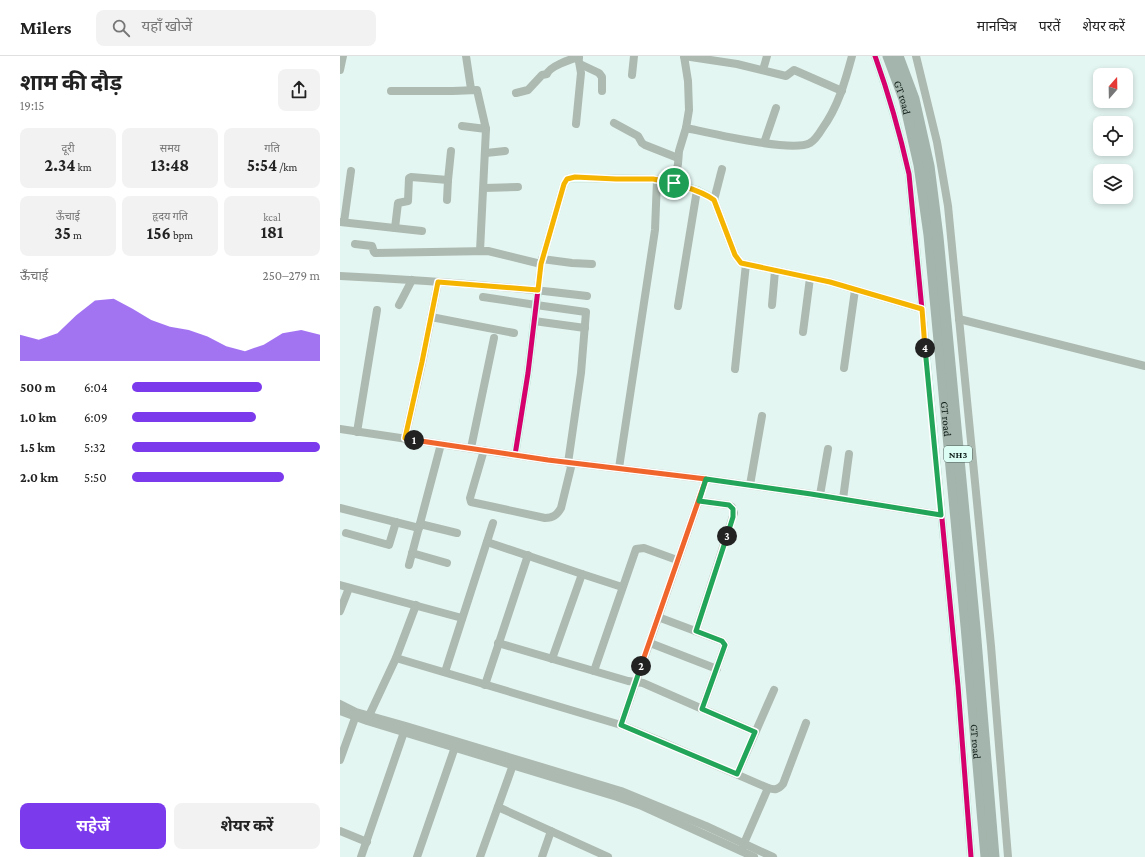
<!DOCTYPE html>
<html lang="hi">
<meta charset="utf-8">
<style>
body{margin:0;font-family:"Crimson Pro","Noto Sans Devanagari",serif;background:#f2f2f2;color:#222;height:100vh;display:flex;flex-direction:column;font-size:15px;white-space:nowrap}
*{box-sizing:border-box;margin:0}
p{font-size:13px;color:#767676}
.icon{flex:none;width:22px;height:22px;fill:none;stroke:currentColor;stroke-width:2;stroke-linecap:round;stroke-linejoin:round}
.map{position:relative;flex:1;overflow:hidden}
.side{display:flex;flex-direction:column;background:#fff;width:340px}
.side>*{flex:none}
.needle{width:26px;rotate:20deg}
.controls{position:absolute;left:753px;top:12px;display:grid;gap:8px}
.controls a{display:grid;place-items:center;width:40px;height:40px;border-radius:8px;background:#fff;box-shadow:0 2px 6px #0003;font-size:20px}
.pin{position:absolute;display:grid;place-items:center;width:34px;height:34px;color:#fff;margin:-17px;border:2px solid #fff;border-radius:50%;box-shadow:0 1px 4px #0007}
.km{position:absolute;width:20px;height:20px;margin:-10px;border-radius:50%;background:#222;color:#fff;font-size:11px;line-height:20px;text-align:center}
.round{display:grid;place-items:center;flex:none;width:42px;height:42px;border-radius:8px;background:#f2f2f2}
.summary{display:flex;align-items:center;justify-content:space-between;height:68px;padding:0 20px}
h1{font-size:22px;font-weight:700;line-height:30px}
.figures{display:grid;grid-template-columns:repeat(3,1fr);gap:6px;height:68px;padding:4px 20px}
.figures div{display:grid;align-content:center;border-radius:8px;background:#f2f2f2;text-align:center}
.figures b{font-size:17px;font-weight:700}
.figures small{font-size:11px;font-weight:400}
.figures p{font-size:11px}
.chart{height:112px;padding:8px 20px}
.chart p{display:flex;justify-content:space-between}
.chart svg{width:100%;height:72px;margin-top:4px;fill:#7c3aed;opacity:.7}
.primary-button{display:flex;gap:8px;margin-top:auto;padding:8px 20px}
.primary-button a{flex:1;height:46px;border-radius:8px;background:#7c3aed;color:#fff;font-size:16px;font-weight:700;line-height:46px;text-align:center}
.primary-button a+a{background:#f2f2f2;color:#222}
ul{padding:0 20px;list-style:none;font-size:13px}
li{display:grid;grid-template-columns:64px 48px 1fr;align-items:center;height:30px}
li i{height:10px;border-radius:5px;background:#7c3aed}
header{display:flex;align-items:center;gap:24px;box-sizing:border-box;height:56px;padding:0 20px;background:#fff;border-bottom:1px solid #e0e0e0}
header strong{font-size:19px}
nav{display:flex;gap:22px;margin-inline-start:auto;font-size:14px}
.search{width:280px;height:36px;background:#f2f2f2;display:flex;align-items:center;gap:10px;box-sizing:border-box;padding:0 14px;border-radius:8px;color:#767676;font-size:15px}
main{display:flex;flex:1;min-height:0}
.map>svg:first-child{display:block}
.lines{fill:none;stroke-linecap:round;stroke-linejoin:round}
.minor{stroke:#adbab1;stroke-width:8}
.highway{stroke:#a3b5ac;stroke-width:11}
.cycleway-casing{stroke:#dcfef5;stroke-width:8}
.cycleway{stroke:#d6006c;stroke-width:5}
.split-1-casing{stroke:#fff;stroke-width:8}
.split-2-casing{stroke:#fff;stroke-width:8}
.split-3-casing{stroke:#fff;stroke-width:8}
.split-4-casing{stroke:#fff;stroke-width:8}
.split-5-casing{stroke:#fff;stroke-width:8}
.split-1{stroke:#f5b400;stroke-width:5}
.split-2{stroke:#f0652b;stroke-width:5}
.split-3{stroke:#22a559;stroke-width:5}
.split-4{stroke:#22a559;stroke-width:5}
.split-5{stroke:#f5b400;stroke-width:5}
.labels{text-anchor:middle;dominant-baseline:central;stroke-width:4;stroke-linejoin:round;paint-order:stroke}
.shield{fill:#dcfef5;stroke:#4d605b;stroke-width:1}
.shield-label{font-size:10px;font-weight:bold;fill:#101d19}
.street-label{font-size:11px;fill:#101d19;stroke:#dcfef5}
</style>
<header>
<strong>Milers</strong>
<div class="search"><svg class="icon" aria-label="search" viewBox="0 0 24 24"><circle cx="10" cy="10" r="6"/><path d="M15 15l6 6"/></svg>यहाँ खोजें</div>
<nav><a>मानचित्र</a><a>परतें</a><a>शेयर करें</a></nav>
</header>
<main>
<section class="side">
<div class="summary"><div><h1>शाम की दौड़</h1><p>19:15</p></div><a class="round"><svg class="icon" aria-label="share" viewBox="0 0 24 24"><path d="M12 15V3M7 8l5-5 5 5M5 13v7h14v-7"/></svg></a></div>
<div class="figures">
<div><p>दूरी</p><b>2.34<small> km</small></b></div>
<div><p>समय</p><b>13:48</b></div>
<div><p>गति</p><b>5:54<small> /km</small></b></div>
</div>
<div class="figures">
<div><p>ऊँचाई</p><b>35<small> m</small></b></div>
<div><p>हृदय गति</p><b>156<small> bpm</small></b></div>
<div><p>kcal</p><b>181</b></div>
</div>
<div class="chart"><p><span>ऊँचाई</span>250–279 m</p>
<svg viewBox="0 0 160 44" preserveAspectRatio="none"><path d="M0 44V28L10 31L20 27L30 16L40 7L50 6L60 12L70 19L80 23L90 25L100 29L110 35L120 38L130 34L140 27L150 25L160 28V44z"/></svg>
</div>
<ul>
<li><b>500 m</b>6:04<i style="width:69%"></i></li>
<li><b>1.0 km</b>6:09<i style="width:66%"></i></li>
<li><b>1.5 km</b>5:32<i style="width:100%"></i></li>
<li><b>2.0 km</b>5:50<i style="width:81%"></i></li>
</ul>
<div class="primary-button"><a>सहेजें</a><a>शेयर करें</a></div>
</section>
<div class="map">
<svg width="805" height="801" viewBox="0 0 805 801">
<rect width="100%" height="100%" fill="#e4f6f2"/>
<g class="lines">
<g class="minor">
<polyline points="126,0 131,33"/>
<polyline points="344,0 397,8 446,20 454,14 502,35"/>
<path d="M535,0C549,39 560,78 569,118L618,630L631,801"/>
<polyline points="576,0 597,86 608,150 651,590 668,801"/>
<polyline points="240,8 259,17 262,21 262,35"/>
<polyline points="0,14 3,0"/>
<polyline points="423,14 427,0"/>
<polyline points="292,19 294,0"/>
<polyline points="51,35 113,35 137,34 146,73 122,70"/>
<path d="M176,37L188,34L202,19L207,18C209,11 230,3 239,1"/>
<polyline points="274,67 298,80 302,87 305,89 338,102"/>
<polyline points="236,68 241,17 238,0"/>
<path d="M346,72C370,77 452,97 470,87C475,84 479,78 482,73C498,51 505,26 512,0"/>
<polyline points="424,87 436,52"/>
<polyline points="146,97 165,95"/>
<polyline points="334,127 338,108 339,95 346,72 349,54 348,25 344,0"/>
<polyline points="144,132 178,131"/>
<polyline points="107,144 108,124"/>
<polyline points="374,144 382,113"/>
<polyline points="0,166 82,175"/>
<polyline points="4,166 11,115"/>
<polyline points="55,172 58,147 68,145 69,122 71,121 108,124 111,95"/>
<polyline points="15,188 32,190 34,196 35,197 148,195 201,208"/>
<polyline points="140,195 146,73"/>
<polyline points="202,203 232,207 252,208"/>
<path d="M0,220C83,224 165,230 247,240"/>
<polyline points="143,241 196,249 246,256 241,317 228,407"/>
<polyline points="59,249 72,224"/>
<polyline points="432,249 435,215"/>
<polyline points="338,250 357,134"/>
<polyline points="91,261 174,277"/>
<polyline points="619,263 805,310"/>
<polyline points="194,265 245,272"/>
<polyline points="463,276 470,222"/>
<polyline points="504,312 515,234"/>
<polyline points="395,313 406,208"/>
<polyline points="0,373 208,404 366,423 471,438 601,459"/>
<polyline points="17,376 37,254"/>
<polyline points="65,382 82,307 98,226"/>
<polyline points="131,392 154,282"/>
<path d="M144,394L130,442L131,446L205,462C213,462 217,459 221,452L232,407"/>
<polyline points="175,399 188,317 201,208 224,128 229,122 313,123 334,127 357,134 367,139 374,144 395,199 401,207 490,226 581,253"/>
<polyline points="279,412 315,174 317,124"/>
<polyline points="410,429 422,360"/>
<polyline points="480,439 488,393"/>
<polyline points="503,443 509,398"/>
<polyline points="0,452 79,472"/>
<polyline points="80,468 117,477"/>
<polyline points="6,477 49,489 56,466"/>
<polyline points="147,486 242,518 212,603"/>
<polyline points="72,497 107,507"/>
<polyline points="69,509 101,388"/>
<polyline points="242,518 282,531"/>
<polyline points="0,529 122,562"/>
<polyline points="0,555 9,532"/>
<polyline points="318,561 382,585 385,589 362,653"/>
<polyline points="356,575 394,457 392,451 389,449 359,445"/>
<polyline points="158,587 288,625 303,627 415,676"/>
<polyline points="310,587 377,613"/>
<path d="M56,602L281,669L320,685L428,732C435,734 438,734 443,728L466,667"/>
<polyline points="254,615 296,493 304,492 337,504"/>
<polyline points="105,616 153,467"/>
<polyline points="145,629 188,499"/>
<polyline points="0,648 16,656 66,670 281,735 366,770 433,801"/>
<polyline points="0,655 27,665 277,741 302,750 414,801"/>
<polyline points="27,664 56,602 76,549"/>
<polyline points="281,669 366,423"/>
<polyline points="0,704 15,662"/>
<polyline points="397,718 434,634"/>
<polyline points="158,751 268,801"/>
<polyline points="0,775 27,786"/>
<polyline points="402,792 428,732"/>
<polyline points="21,801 64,676"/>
<polyline points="77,801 115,691"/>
<polyline points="140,801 174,706"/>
<polyline points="202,801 211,775"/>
</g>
<g class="highway">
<path id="s1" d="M548,0L564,43L579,109L589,179L626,570L646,801"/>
<polyline points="558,0 574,43 589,110 598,181 635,572 654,801"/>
</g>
<defs>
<g id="cycleway">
<path d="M535,0C549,39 560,78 569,118L618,630L631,801"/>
<polyline points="175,399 188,317 201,208 224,128 229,122 313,123 334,127 357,134 367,139 374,144 395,199 401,207 490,226 581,253"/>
</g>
</defs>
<use href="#cycleway" class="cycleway-casing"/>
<use href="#cycleway" class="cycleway"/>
</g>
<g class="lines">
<defs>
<polyline id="split-1" points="74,384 65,382 82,306 98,226 198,234 201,208 224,128 227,123 235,121 276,123 313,123 334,127"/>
<polyline id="split-2" points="74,384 208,404 366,423 301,610"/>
<polyline id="split-3" points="301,610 281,669 397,718 415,676 362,653 385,589 382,585 356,575 387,480"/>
<polyline id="split-4" points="387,480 393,461 393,453 389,449 359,445 366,423 471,438 601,459 585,292"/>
<path id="split-5" d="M334,127C348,132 362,135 374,144L395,199L401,207L490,226L582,253L585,292"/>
</defs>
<use href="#split-1" class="split-1-casing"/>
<use href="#split-2" class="split-2-casing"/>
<use href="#split-3" class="split-3-casing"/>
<use href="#split-4" class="split-4-casing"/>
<use href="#split-5" class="split-5-casing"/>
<use href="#split-1" class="split-1"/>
<use href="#split-2" class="split-2"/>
<use href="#split-3" class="split-3"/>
<use href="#split-4" class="split-4"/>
<use href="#split-5" class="split-5"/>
</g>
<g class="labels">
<rect class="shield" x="604" y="390" width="28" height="16" rx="3"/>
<g class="shield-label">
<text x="618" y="398">NH3</text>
</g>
<g class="street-label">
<text stroke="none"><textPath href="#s1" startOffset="44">GT road</textPath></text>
<text stroke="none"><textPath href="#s1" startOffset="369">GT road</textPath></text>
<text stroke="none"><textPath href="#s1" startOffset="693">GT road</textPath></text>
</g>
</g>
</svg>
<div class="controls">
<a><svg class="needle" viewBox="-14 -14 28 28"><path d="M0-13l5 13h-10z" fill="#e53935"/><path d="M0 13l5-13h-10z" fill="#767676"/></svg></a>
<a><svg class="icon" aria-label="locate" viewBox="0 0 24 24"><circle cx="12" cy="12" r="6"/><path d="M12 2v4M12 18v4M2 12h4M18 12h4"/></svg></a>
<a><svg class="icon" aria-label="layers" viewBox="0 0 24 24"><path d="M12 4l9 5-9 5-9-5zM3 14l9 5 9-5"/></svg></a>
</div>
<div class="pin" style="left:334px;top:127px;background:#1e9e55"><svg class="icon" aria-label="arrive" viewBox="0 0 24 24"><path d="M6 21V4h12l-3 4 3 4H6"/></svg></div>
<b class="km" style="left:74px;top:384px">1</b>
<b class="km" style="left:301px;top:610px">2</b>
<b class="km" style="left:387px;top:480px">3</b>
<b class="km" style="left:585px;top:292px">4</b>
</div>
</main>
